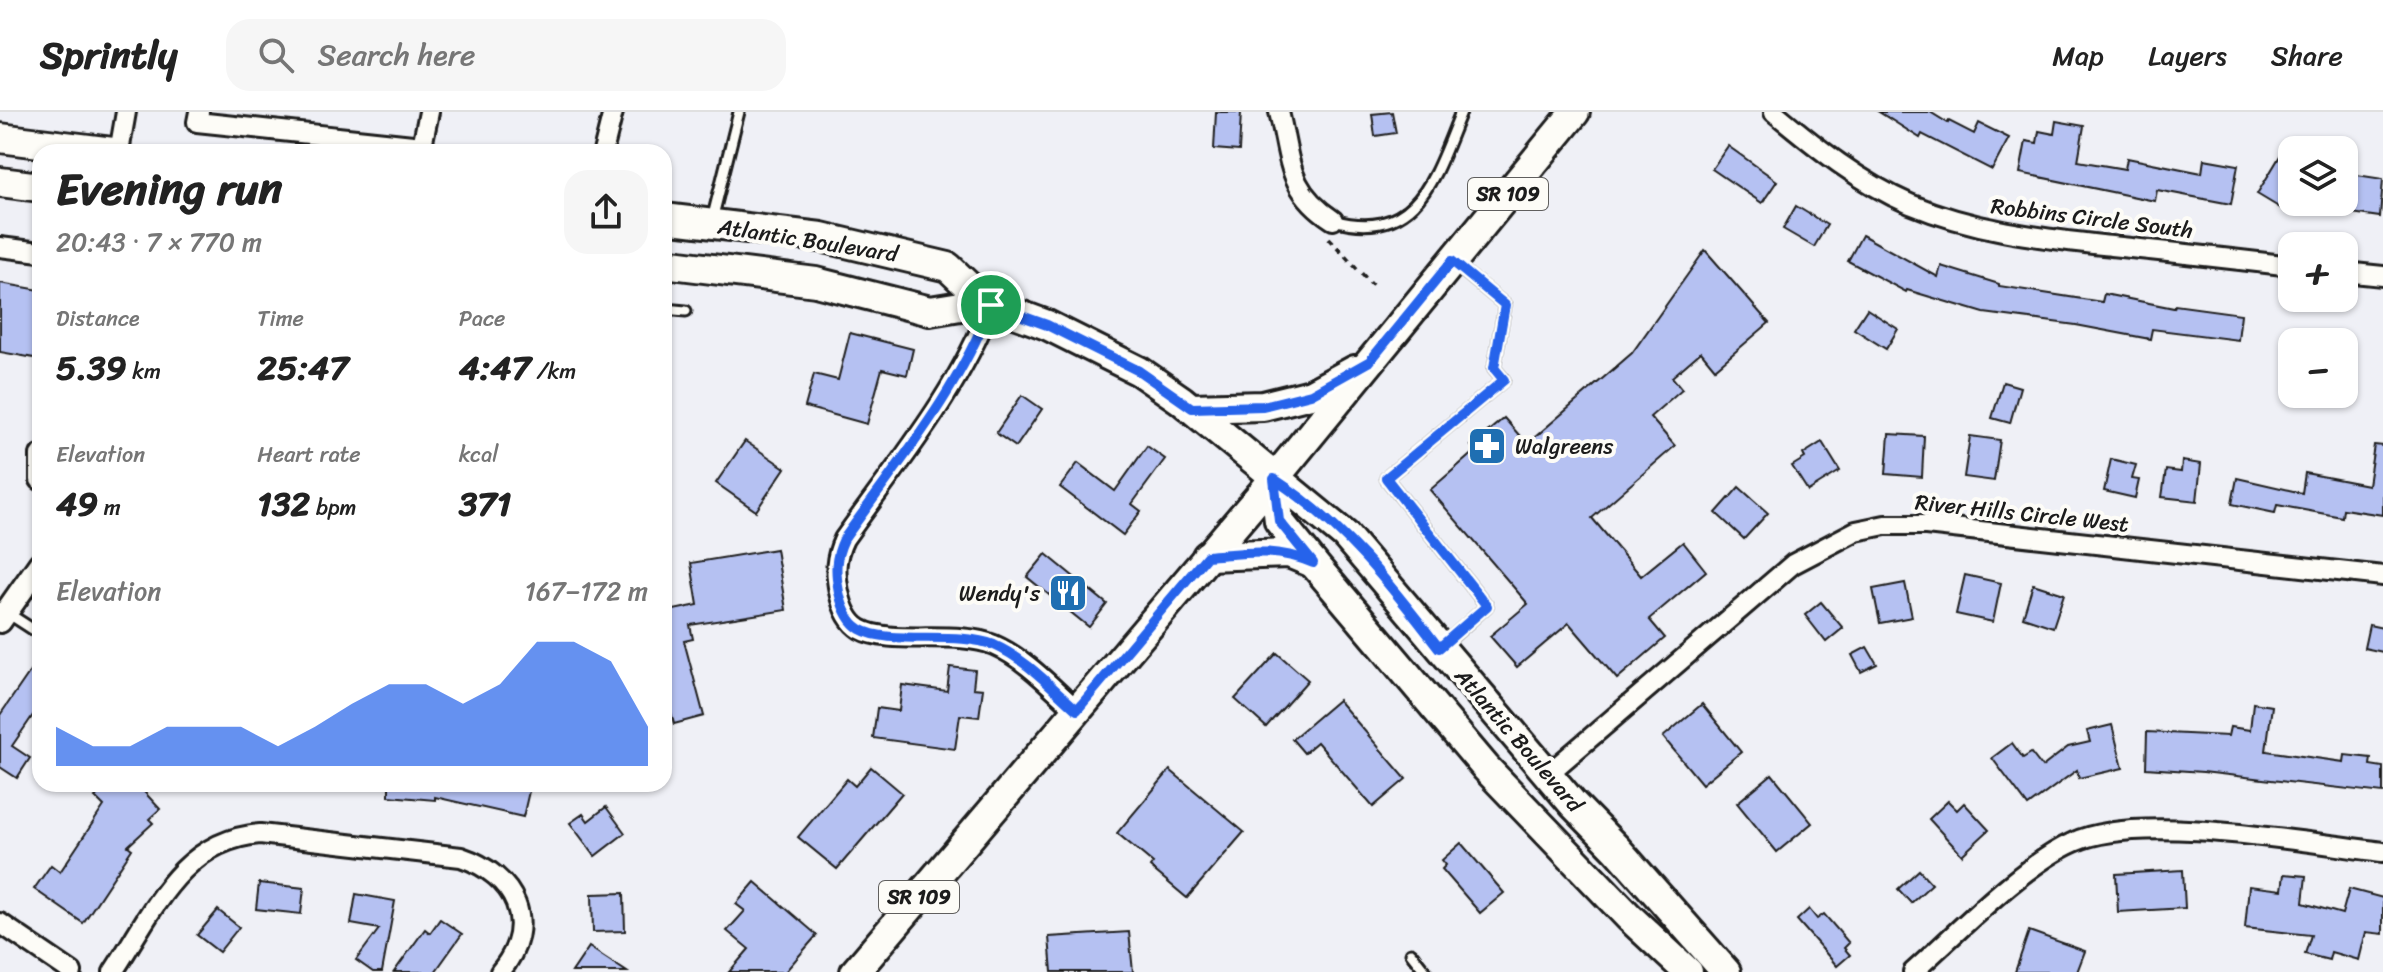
<!DOCTYPE html>
<meta charset="utf-8">
<style>
body{margin:0;font-family:Sriracha,sans-serif;background:#f6f6f6;color:#222;height:100vh;display:flex;flex-direction:column;font-size:30px;white-space:nowrap}
*{box-sizing:border-box;margin:0}
p{font-size:26px;color:#767676}
.icon{flex:none;width:44px;height:44px;fill:none;stroke:currentColor;stroke-width:2;stroke-linecap:round;stroke-linejoin:round}
.map{position:relative;flex:1;overflow:hidden}
.panel{position:absolute;left:32px;top:32px;width:640px;height:648px;display:flex;flex-direction:column;background:#fff;border-radius:24px;box-shadow:0 2px 6px #0004}
.panel>*{flex:none}
.fabs{position:absolute;left:2278px;top:24px;display:grid;gap:16px}
.fabs a{display:grid;place-items:center;width:80px;height:80px;border-radius:16px;background:#fff;box-shadow:0 2px 6px #0004;font-size:40px}
.pin{position:absolute;display:grid;place-items:center;width:68px;height:68px;color:#fff;margin:-34px;border:4px solid #fff;border-radius:50%;box-shadow:0 2px 8px #0007}
.round{display:grid;place-items:center;flex:none;width:84px;height:84px;border-radius:24px;background:#f6f6f6}
.summary{display:flex;align-items:center;justify-content:space-between;height:136px;padding:0 24px}
h1{font-size:44px;font-weight:800;line-height:60px}
.metrics{display:grid;grid-template-columns:repeat(3,1fr);gap:12px;height:136px;padding:8px 24px}
.metrics div{display:grid;align-content:center}
.metrics b{font-size:34px;font-weight:800}
.metrics small{font-size:22px;font-weight:400}
.metrics p{font-size:22px}
.chart{height:224px;padding:16px 24px}
.chart p{display:flex;justify-content:space-between}
.chart svg{width:100%;height:144px;margin-top:8px;fill:#2563eb;opacity:.7}
header{display:flex;align-items:center;gap:48px;box-sizing:border-box;height:112px;padding:0 40px;background:#fff;border-bottom:2px solid #e0e0e0}
header strong{font-size:38px}
nav{display:flex;gap:44px;margin-inline-start:auto;font-size:28px}
.search{width:560px;height:72px;background:#f6f6f6;display:flex;align-items:center;gap:20px;box-sizing:border-box;padding:0 28px;border-radius:24px;color:#767676;font-size:30px}
.map>svg:first-child{display:block}
.building{fill:#b5c1f2;stroke:#1c1c1c;stroke-width:2}
.lines{fill:none;stroke-linecap:round;stroke-linejoin:round}
.service-casing{stroke:#1c1c1c;stroke-width:15}
.minor-casing{stroke:#1c1c1c;stroke-width:24}
.tertiary-casing{stroke:#1c1c1c;stroke-width:28}
.primary-casing{stroke:#1c1c1c;stroke-width:34}
.path{stroke:#1c1c1c;stroke-width:4;stroke-dasharray:6 6;stroke-linecap:butt}
.service{stroke:#fdfcf7;stroke-width:9}
.minor{stroke:#fdfcf7;stroke-width:18}
.tertiary{stroke:#fdfcf7;stroke-width:22}
.primary{stroke:#fdfcf7;stroke-width:28}
.route-casing{stroke:#fff;stroke-width:16}
.route{stroke:#2563eb;stroke-width:10}
.labels{text-anchor:middle;dominant-baseline:central;stroke-width:8;stroke-linejoin:round;paint-order:stroke}
.shield{fill:#fdfcf7;stroke:#605f5e;stroke-width:2}
.shield-label{font-size:20px;font-weight:bold;fill:#1c1c1c}
.street-label{font-size:22px;fill:#1c1c1c;stroke:#fdfcf7}
.poi-label{font-size:22px;fill:#1c1c1c;stroke:#fdfcf7;text-anchor:start}
</style>
<header>
<strong>Sprintly</strong>
<div class="search"><svg class="icon" aria-label="search" viewBox="0 0 24 24"><circle cx="10" cy="10" r="6"/><path d="M15 15l6 6"/></svg>Search here</div>
<nav><a>Map</a><a>Layers</a><a>Share</a></nav>
</header>
<div class="map">
<svg width="2383" height="860" viewBox="0 0 2383 860">
<rect width="100%" height="100%" fill="#eff0f6"/>
<filter id="ink" filterUnits="userSpaceOnUse"><feTurbulence type="fractalNoise" baseFrequency=".0125" numOctaves="2"/><feDisplacementMap in="SourceGraphic" scale="16" xChannelSelector="R" yChannelSelector="G"/><feConvolveMatrix kernelMatrix="1 2 1 2 8 2 1 2 1" color-interpolation-filters="sRGB"/></filter>
<g filter="url(#ink)">
<g class="building">
<polygon points="1216,0 1241,0 1239,39 1214,37"/>
<polygon points="1392,0 1396,21 1375,24 1372,2"/>
<polygon points="1879,0 1930,0 1948,11 1949,9 1974,22 1979,11 2009,26 1992,58 1922,22 1920,26"/>
<polygon points="2056,9 2084,14 2078,49 2125,57 2127,46 2202,61 2204,47 2238,53 2231,92 2157,78 2155,89 2020,61 2026,29 2037,31 2039,19 2054,22"/>
<polygon points="1728,34 1777,69 1762,91 1712,57"/>
<polygon points="2280,44 2292,52 2292,103 2257,82"/>
<polygon points="2344,61 2383,67 2380,105 2344,100"/>
<polygon points="1796,94 1827,113 1814,135 1783,117"/>
<polygon points="1862,123 1938,165 1941,154 1999,172 1999,174 2102,190 2104,182 2174,196 2175,193 2241,202 2238,228 2152,217 2150,227 2076,213 1984,201 1907,178 1906,180 1848,149"/>
<polygon points="1705,138 1769,211 1715,257 1701,240 1672,265 1682,277 1650,305 1675,334 1592,406 1641,464 1683,430 1706,459 1649,507 1665,526 1617,567 1569,511 1517,555 1490,524 1528,492 1430,378 1475,339 1471,334 1504,306 1527,332 1632,241"/>
<polygon points="0,171 40,178 40,247 0,240"/>
<polygon points="1867,197 1898,217 1886,237 1854,217"/>
<polygon points="850,221 913,237 907,263 882,257 867,312 805,295 814,262 838,268"/>
<polygon points="2003,270 2020,275 2010,311 1992,306"/>
<polygon points="1022,283 1042,297 1016,335 996,321"/>
<polygon points="1889,322 1924,324 1922,365 1886,362"/>
<polygon points="1970,324 2000,328 1994,369 1964,365"/>
<polygon points="745,329 785,356 756,399 716,371"/>
<polygon points="1822,330 1840,359 1808,379 1792,354 1805,346 1803,342"/>
<polygon points="2374,333 2383,334 2383,403 2343,397 2342,405 2277,393 2275,401 2232,392 2237,366 2302,381 2305,361 2368,373"/>
<polygon points="1147,334 1165,347 1132,392 1141,399 1123,423 1060,375 1078,351 1115,379"/>
<polygon points="2111,347 2136,353 2132,367 2139,368 2135,386 2104,379"/>
<polygon points="2182,349 2201,352 2197,389 2162,385 2166,358 2181,360"/>
<polygon points="1739,375 1768,401 1744,427 1716,401"/>
<polygon points="776,437 786,498 690,513 693,527 684,529 704,604 674,612 664,573 664,500 698,493 691,451"/>
<polygon points="1046,442 1107,492 1089,515 1027,465"/>
<polygon points="1965,463 2001,471 1993,510 1956,502"/>
<polygon points="1905,471 1912,505 1880,511 1873,477"/>
<polygon points="2033,472 2064,482 2053,515 2023,505"/>
<polygon points="1821,490 1843,516 1826,530 1805,503"/>
<polygon points="2369,513 2383,516 2383,540 2364,536"/>
<polygon points="1867,535 1877,552 1861,560 1852,543"/>
<polygon points="1277,541 1308,568 1266,615 1235,587"/>
<polygon points="40,545 40,593 12,634 30,646 17,666 0,655 0,603"/>
<polygon points="950,555 975,558 973,576 983,577 979,605 960,603 955,637 873,626 877,596 899,599 902,573 947,579"/>
<polygon points="1338,588 1406,667 1373,695 1317,630 1304,641 1292,627"/>
<polygon points="2253,591 2272,594 2266,639 2344,650 2345,643 2371,646 2370,653 2383,655 2383,681 2203,660 2146,656 2147,620 2228,624 2230,615 2250,618"/>
<polygon points="1702,592 1741,640 1702,672 1663,625"/>
<polygon points="2112,613 2123,656 2079,666 2077,658 2028,694 1992,646 2012,631 2023,646 2031,641 2042,655 2068,635 2090,630 2087,619"/>
<polygon points="871,655 902,681 837,757 798,725 847,667 855,674"/>
<polygon points="1170,658 1244,720 1187,786 1150,755 1153,751 1117,721"/>
<polygon points="1772,662 1812,711 1777,740 1737,691"/>
<polygon points="109,672 137,672 160,697 149,707 153,711 128,734 132,737 83,811 34,777 51,753 60,760 104,694 95,685"/>
<polygon points="389,672 516,672 530,675 523,705 435,685 435,688 389,684"/>
<polygon points="1948,689 1957,698 1964,691 1989,718 1962,743 1929,707"/>
<polygon points="606,695 625,721 595,744 570,711 583,702 588,709"/>
<polygon points="1461,731 1504,781 1480,801 1442,757 1446,753 1442,748"/>
<polygon points="1919,758 1932,772 1911,791 1898,777"/>
<polygon points="2183,758 2185,796 2118,800 2116,762"/>
<polygon points="2284,762 2306,764 2303,791 2342,802 2349,777 2383,786 2383,822 2366,820 2359,848 2331,840 2329,848 2305,842 2311,823 2245,816 2249,774 2282,778"/>
<polygon points="755,770 817,823 785,860 729,860 749,837 727,819 745,799 736,792"/>
<polygon points="259,771 304,776 301,802 256,797"/>
<polygon points="624,781 625,819 593,820 592,782"/>
<polygon points="356,782 395,789 382,860 373,860 356,848 379,817 351,812"/>
<polygon points="1809,797 1817,807 1824,802 1849,831 1844,836 1850,843 1837,854 1797,808"/>
<polygon points="218,798 239,815 219,840 197,823"/>
<polygon points="440,807 462,822 435,860 394,860 425,817 430,821"/>
<polygon points="2029,819 2085,839 2077,860 2015,860"/>
<polygon points="1129,820 1133,860 1052,860 1049,825"/>
<polygon points="589,835 627,860 572,860"/>
</g>
<g class="lines">
<defs>
<g id="service">
<polyline points="712,108 739,0"/>
<path d="M1333,108C1419,132 1435,62 1461,0"/>
<polyline points="664,197 686,199"/>
<polyline points="6,500 40,522"/>
<polyline points="1442,534 1487,494 1386,366 1504,268 1494,256 1505,193 1454,151"/>
<polyline points="1411,841 1426,860"/>
</g>
<g id="minor">
<polyline points="199,0 197,10 422,34 429,0"/>
<path d="M1279,0C1291,49 1287,78 1333,108"/>
<path d="M1774,0C1816,35 1859,70 1910,92C1975,119 2041,126 2111,134C2171,140 2232,147 2292,154"/>
<polyline points="119,40 126,0"/>
<polyline points="603,40 613,0"/>
<polyline points="0,135 40,140"/>
<polyline points="2344,160 2383,164"/>
<path d="M991,193C958,280 898,351 844,427C835,446 835,460 839,480C842,494 847,509 860,517C890,534 957,517 994,533C1026,547 1051,575 1077,598"/>
<polyline points="40,343 40,368"/>
<polyline points="1548,662 1793,452 1856,419 1885,413 1926,413 2383,464"/>
<polyline points="0,811 72,860"/>
<path d="M113,860C152,801 181,728 260,722L461,745C515,763 540,812 500,860"/>
<path d="M1913,860C1957,821 2022,753 2074,730C2139,700 2309,731 2383,740"/>
</g>
<polyline id="tertiary" points="0,509 40,452"/>
<g id="primary">
<polyline points="0,26 113,40"/>
<polyline points="0,70 40,75"/>
<polyline points="664,106 821,125 948,155 985,190 1047,213 1139,259 1181,288 1345,423 1573,692 1617,737 1726,860"/>
<polyline points="664,151 816,170 930,199 985,190"/>
<polyline points="1192,296 1263,294 1311,282 1355,258"/>
<polyline points="1274,367 1279,409 1313,451 1486,656 1629,805 1688,860"/>
<polyline points="1207,444 1289,441 1313,451"/>
<polyline points="855,860 1274,367 1575,0"/>
</g>
</defs>
<use href="#service" class="service-casing"/>
<use href="#minor" class="minor-casing"/>
<use href="#tertiary" class="tertiary-casing"/>
<use href="#primary" class="primary-casing"/>
<polyline class="path" points="1329,126 1372,173"/>
<use href="#service" class="service"/>
<use href="#minor" class="minor"/>
<use href="#tertiary" class="tertiary"/>
<use href="#primary" class="primary"/>
</g>
</g>
<g class="lines" filter="url(#ink)">
<defs>
<path id="route" d="M1452,149L1505,193L1494,256L1504,268L1386,366L1487,494L1439,536C1391,473 1341,410 1274,367L1279,409L1313,451C1275,435 1246,441 1207,444L1077,598C1051,575 1026,547 994,533C957,518 889,534 860,517C847,509 842,494 839,480C835,459 835,446 844,427C898,351 958,280 991,193L1047,213L1139,259L1192,296L1263,294L1311,282L1370,249Z"/>
</defs>
<use href="#route" class="route-casing"/>
<use href="#route" class="route"/>
</g>
<defs>
<symbol id="pharmacy-square" viewBox="-11 -11 22 22"><rect x="-9" y="-9" width="18" height="18" rx="4" fill="#1f6fb2" stroke="#fdfcf7"/><path d="M-2-6h4v4h4v4h-4v4h-4v-4h-4v-4h4Z" fill="#fff"/></symbol>
<symbol id="restaurant-square" viewBox="-11 -11 22 22"><rect x="-9" y="-9" width="18" height="18" rx="4" fill="#1f6fb2" stroke="#fdfcf7"/><path d="M-5-6h1v4h1v-4h1v4h1v-4h1v5L-1.5 .5V6h-2V.5L-5-1ZM5-6V6H3V1.5H1.5Q1.5-4 5-6Z" fill="#fff"/></symbol>
</defs>
<g fill-rule="evenodd">
<use href="#pharmacy-square" x="1465" y="312" width="44" height="44"/>
<use href="#restaurant-square" x="1046" y="459" width="44" height="44"/>
</g>
<g class="labels">
<g class="shield">
<rect x="1468" y="66" width="80" height="32" rx="6"/>
<rect x="879" y="769" width="80" height="32" rx="6"/>
</g>
<g class="shield-label">
<text x="1508" y="82">SR 109</text>
<text x="919" y="785">SR 109</text>
</g>
<g class="street-label">
<text transform="translate(2092 106) rotate(7)">Robbins Circle South</text>
<text transform="translate(808 128) rotate(9)">Atlantic Boulevard</text>
<text transform="translate(2022 401) rotate(6)">River Hills Circle West</text>
<text transform="translate(1519 628) rotate(49)">Atlantic Boulevard</text>
</g>
<g class="poi-label">
<text x="1515" y="334">Walgreens</text>
<text x="1040" y="481" text-anchor="end">Wendy's</text>
</g>
</g>
</svg>
<div class="fabs">
<a><svg class="icon" aria-label="layers" viewBox="0 0 24 24"><path d="M12 4l9 5-9 5-9-5zM3 14l9 5 9-5"/></svg></a>
<a>+</a>
<a>−</a>
</div>
<div class="pin" style="left:991px;top:193px;background:#1e9e55"><svg class="icon" aria-label="arrive" viewBox="0 0 24 24"><path d="M6 21V4h12l-3 4 3 4H6"/></svg></div>
<section class="panel">
<div class="summary"><div><h1>Evening run</h1><p>20:43 · 7 × 770 m</p></div><a class="round"><svg class="icon" aria-label="share" viewBox="0 0 24 24"><path d="M12 15V3M7 8l5-5 5 5M5 13v7h14v-7"/></svg></a></div>
<div class="metrics">
<div><p>Distance</p><b>5.39<small> km</small></b></div>
<div><p>Time</p><b>25:47</b></div>
<div><p>Pace</p><b>4:47<small> /km</small></b></div>
</div>
<div class="metrics">
<div><p>Elevation</p><b>49<small> m</small></b></div>
<div><p>Heart rate</p><b>132<small> bpm</small></b></div>
<div><p>kcal</p><b>371</b></div>
</div>
<div class="chart"><p><span>Elevation</span>167–172 m</p>
<svg viewBox="0 0 160 44" preserveAspectRatio="none"><path d="M0 44V32L10 38L20 38L30 32L40 32L50 32L60 38L70 32L80 25L90 19L100 19L110 25L120 19L130 6L140 6L150 12L160 32V44z"/></svg>
</div>
</section>
</div>
